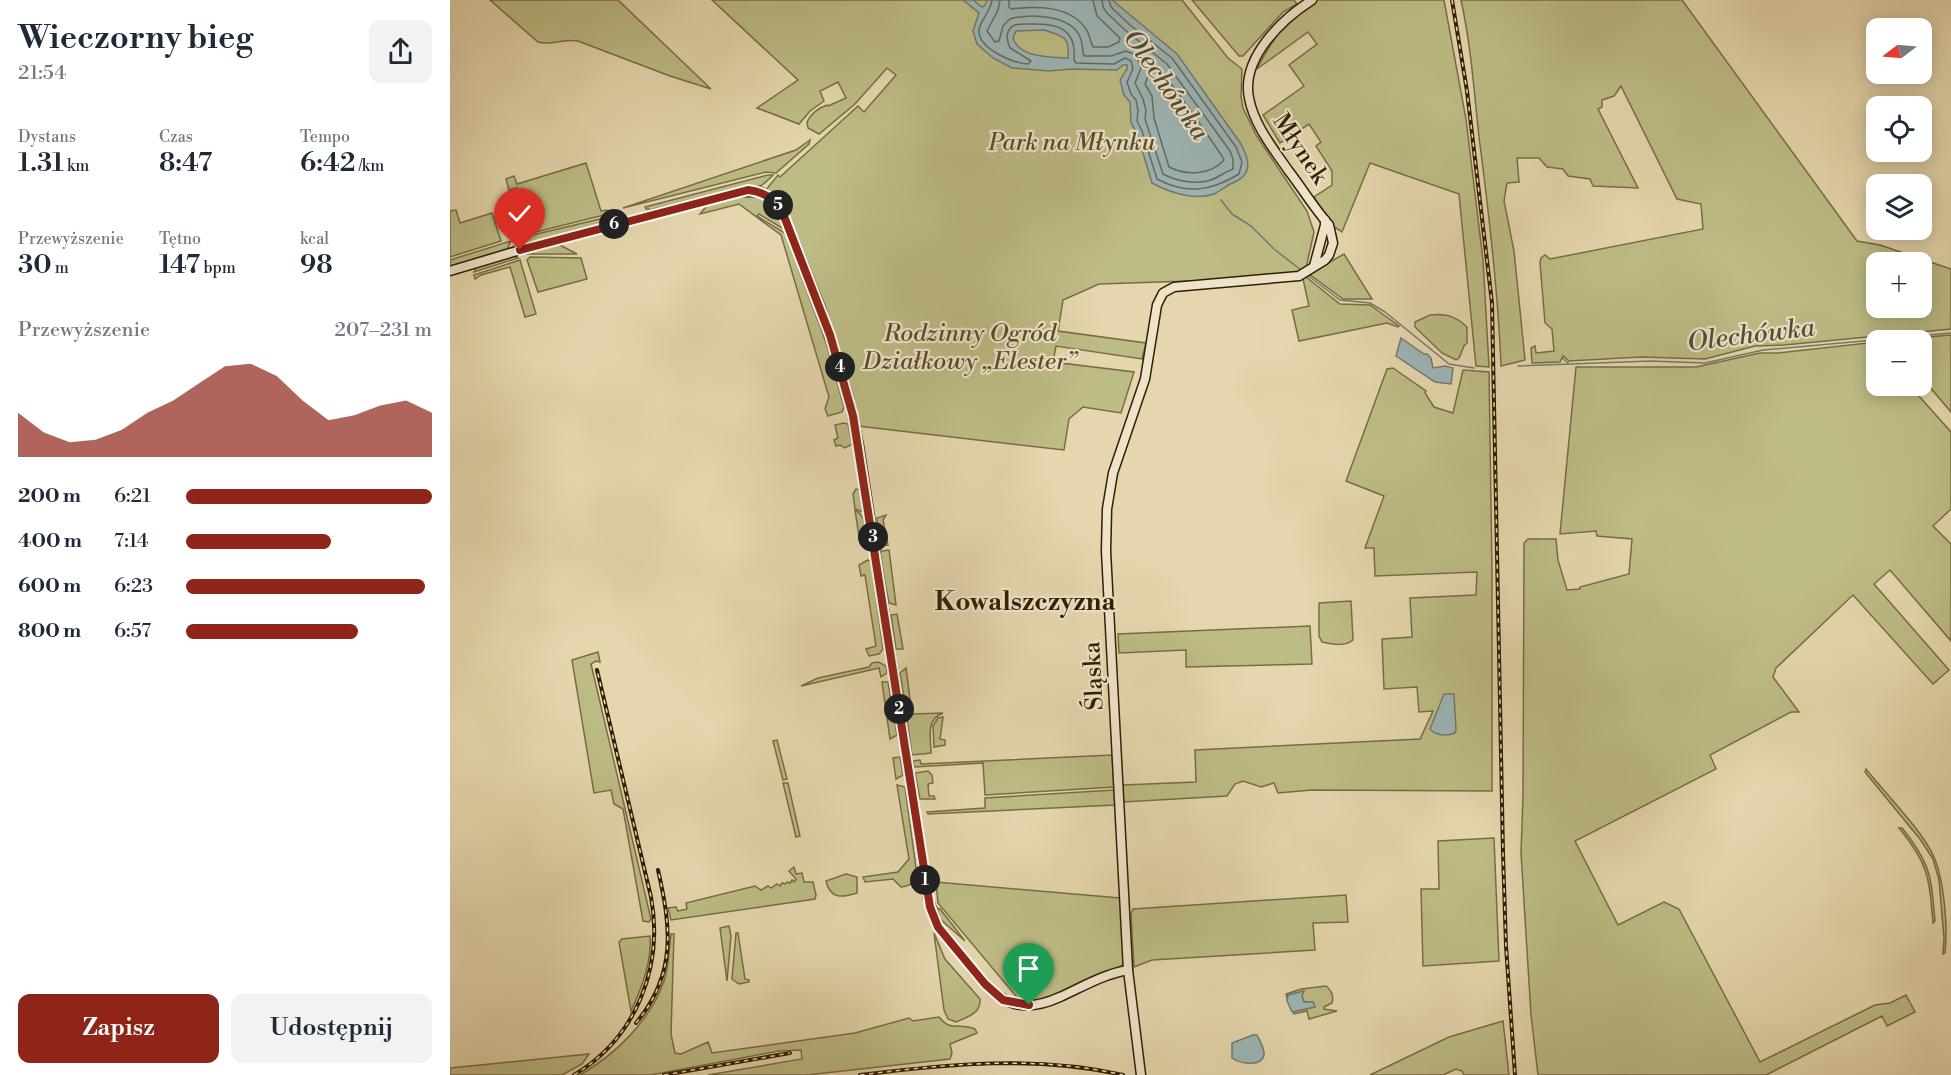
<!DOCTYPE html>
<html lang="pl">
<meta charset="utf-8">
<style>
body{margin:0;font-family:"Libre Bodoni",serif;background:#f2f2f3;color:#1f2937;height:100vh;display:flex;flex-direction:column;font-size:22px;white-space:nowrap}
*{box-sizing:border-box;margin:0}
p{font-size:20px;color:#747a83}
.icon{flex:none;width:33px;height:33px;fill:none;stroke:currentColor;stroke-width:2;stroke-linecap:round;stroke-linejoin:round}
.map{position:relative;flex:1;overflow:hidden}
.sheet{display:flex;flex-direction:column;background:#fff;width:450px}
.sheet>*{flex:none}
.needle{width:39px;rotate:254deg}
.tools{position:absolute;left:1416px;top:18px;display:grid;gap:12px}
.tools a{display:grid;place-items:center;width:66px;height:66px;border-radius:12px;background:#fff;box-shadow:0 3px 15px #0003;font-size:30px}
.pin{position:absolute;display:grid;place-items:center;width:51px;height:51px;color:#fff;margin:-62px -26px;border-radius:50% 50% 50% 0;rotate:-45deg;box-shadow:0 0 6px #0007}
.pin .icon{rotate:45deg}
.km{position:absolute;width:30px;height:30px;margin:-15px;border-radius:50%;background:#222;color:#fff;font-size:16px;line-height:30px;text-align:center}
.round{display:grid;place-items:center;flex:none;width:63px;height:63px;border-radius:12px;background:#f2f2f3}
.overview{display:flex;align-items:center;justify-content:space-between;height:102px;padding:0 18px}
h1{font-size:33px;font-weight:600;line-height:45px}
.metrics{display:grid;grid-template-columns:repeat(3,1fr);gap:9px;height:102px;padding:6px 18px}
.metrics div{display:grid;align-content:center}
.metrics b{font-size:26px;font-weight:600}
.metrics small{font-size:16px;font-weight:400}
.metrics p{font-size:16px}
.chart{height:168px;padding:12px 18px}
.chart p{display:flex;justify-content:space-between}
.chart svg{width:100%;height:108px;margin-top:6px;fill:#8f2418;opacity:.7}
.cta{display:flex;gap:12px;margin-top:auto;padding:12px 18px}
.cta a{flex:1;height:69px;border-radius:12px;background:#8f2418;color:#fff;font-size:24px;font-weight:600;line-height:69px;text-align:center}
.cta a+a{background:#f2f2f3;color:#1f2937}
ul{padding:0 18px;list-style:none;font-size:20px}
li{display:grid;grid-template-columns:96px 72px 1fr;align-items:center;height:45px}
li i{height:15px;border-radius:8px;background:#8f2418}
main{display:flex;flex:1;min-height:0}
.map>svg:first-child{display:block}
.green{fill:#bdbc84;stroke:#786d42;stroke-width:1.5;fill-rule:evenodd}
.water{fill:#9cb6b7;stroke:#72796e;stroke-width:1.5;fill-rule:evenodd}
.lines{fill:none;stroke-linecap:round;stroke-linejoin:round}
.shore{stroke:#676a5c;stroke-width:1.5}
.stream{stroke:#72796e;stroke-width:1.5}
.secondary-casing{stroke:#321e00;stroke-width:11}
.secondary{stroke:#eee4ca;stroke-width:8}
.rail-casing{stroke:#321e00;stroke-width:4}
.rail{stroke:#eee4ca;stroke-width:1.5;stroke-dasharray:4.5;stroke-linecap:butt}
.route-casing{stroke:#fff;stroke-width:12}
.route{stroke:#8f2418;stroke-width:8}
.labels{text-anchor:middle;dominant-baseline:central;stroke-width:4.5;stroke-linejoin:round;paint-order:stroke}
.park-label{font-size:24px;font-style:italic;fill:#5c4d28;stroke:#eee4ca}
.street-label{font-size:24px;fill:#321e00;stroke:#eee4ca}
.water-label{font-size:26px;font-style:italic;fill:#524c37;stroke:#eee4ca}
.neighbourhood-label{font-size:26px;font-weight:bold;fill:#321e00;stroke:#eee4ca}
</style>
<main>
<section class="sheet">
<div class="overview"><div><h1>Wieczorny bieg</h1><p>21:54</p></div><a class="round"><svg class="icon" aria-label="share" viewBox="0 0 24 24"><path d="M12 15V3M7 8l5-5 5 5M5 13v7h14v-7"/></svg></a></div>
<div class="metrics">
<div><p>Dystans</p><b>1.31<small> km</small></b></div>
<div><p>Czas</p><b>8:47</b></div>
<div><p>Tempo</p><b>6:42<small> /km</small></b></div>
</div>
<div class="metrics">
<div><p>Przewyższenie</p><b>30<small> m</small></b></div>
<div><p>Tętno</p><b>147<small> bpm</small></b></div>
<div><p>kcal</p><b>98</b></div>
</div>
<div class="chart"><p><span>Przewyższenie</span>207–231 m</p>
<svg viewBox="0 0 160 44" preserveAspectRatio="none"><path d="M0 44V26L10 34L20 38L30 37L40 33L50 26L60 21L70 14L80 7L90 6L100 11L110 21L120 29L130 27L140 23L150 21L160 26V44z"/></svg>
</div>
<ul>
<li><b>200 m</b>6:21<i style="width:100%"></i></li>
<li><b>400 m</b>7:14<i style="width:59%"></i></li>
<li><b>600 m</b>6:23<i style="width:97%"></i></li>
<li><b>800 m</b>6:57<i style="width:70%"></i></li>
</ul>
<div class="cta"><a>Zapisz</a><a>Udostępnij</a></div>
</section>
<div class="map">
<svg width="1501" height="1075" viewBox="0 0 1501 1075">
<rect width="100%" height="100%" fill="#e5d6ad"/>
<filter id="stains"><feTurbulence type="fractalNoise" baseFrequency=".00333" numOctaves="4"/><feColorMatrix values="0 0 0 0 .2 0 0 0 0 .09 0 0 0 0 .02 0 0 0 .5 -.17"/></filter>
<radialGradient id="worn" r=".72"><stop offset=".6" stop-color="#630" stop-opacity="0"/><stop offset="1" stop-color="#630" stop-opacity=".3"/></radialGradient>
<g class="green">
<path d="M40,0H168L261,89L220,76L128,41C114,38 102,46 88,42Z"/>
<path d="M262,0H732L778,58L792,69L791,97L793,108L806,135L857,211L864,232L856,268L850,272L769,280L649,284L613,300L608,331L696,343L692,359L606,346L603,362L684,372L671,413L633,407L619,419L614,450L408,426L392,360L371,297L337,211L329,199L315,191L328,175L330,177L408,106L414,112L446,75L437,68L405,104L369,134L358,128L357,122C361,114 368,108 377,105L378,106L396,98L388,82L370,91L374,101L360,111L349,124L307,108L348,80Z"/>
<polygon points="742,0 844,0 847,4 833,12 793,56 789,56"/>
<path d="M868,0H994L1016,119L1033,260L1039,367L1026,366L1009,194L920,163L892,232L881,225L864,197L882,185V171L866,146L871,142L859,124L830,143L813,115L854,86L839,65L867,44L858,32L807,69C824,35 837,21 868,0Z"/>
<path d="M1011,0H1232L1407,241L1430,245L1501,269V329L1334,345L1305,346L1255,359L1191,357L1119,361L1113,356L1110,362L1082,363L1081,348L1085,346L1086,353L1104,351L1102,329L1095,323L1090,263L1091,258L1095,255L1100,259L1253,229L1251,204L1227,199L1171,86L1164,96L1152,100V107L1148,109L1188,188L1143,186L1140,179L1118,176L1113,169L1097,167L1089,158H1067L1069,182L1057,183L1054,201L1064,251L1075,360L1051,366C1048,289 1039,213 1029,137C1024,91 1021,45 1011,0ZM1426,262H1472V308H1426Z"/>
<polygon points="360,140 359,144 326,173 316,172 173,208 346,150"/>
<polygon points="136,163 151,211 157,210 158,214 66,237 66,230 81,224 73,195 70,195 67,188 59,190 56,179 64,176 67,184"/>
<path d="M318,175H323C305,194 309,183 287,188L200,210L199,209H196L195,207Z"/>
<path d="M290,195C319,194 326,207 337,231L309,214L307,216L335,233L376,342L394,407L392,412L378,416L375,409L379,397L331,235L289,204L250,214L259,203Z"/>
<polygon points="6,210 10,223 42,213 51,241 0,257 0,211"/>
<polygon points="158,217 156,222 76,244 69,242 66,239"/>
<polygon points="61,241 57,249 0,266 0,260"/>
<polygon points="106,243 127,254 77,254 78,251"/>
<polygon points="894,254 922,299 893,299 859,274"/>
<polygon points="64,256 68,258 24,272 27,266"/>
<polygon points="80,257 131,258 137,279 88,292 77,260"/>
<polygon points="70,260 86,314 75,317 60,267 31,275 25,279 24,275"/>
<polygon points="856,277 890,304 920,305 949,326 948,327 937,323 849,341 842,310 859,306 853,279"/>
<path d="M980,315C996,313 1005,316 1017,327V343L1014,346L1009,358L1006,360L992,353L965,327V322Z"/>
<polygon points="1501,335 1501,412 1472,378 1472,340 1443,340"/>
<polygon points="1426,342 1426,386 1460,386 1501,432 1501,509 1483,526 1501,544 1501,641 1440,570 1424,584 1499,670 1483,684 1403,595 1326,668 1323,677 1349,712 1341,712 1260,755 1266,769 1125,841 1168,925 1214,902 1229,909 1310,1062 1425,1005 1440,1003 1456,995 1465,1012 1437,1026 1432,1016 1316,1075 1088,1075 1081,1015 1071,853 1073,796 1074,543 1078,539 1106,539 1108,560 1117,590 1130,589 1130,587 1179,574 1182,539 1147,536 1146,531 1110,534 1126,367 1246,367 1310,353 1327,353"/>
<polygon points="943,368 976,391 975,393 984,407 1003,413 1013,370 1039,372 1042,571 1042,791 862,790 828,793 824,783 811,787 793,781 785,784 777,796 673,802 673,785 746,782 745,750 970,739 983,711 969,712 967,687 934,689 932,639 962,637 960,598 1026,595 1027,572 925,576 924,548 915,548 934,496 896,481 937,369"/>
<polygon points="394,423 398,424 402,444 395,448 390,445 386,446 384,440 388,438 385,425"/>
<polygon points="406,489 410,490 413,512 405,509 403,494"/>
<path d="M405,510C415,515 415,525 416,536L414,538L409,536Z"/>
<polygon points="436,515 433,520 438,545 430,546 427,518"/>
<polygon points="439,550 446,605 439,603 429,554 432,551"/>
<polygon points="418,560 421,562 433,649 429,654 419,656 416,649 426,646 415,575 411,576 409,565"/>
<path d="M901,601L903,640C895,647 881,644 872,642L869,636V603Z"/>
<polygon points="447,614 453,649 446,649 441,615"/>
<polygon points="860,626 862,664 736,667 736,650 669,653 668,634"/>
<polygon points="148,652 150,662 146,661 141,664 201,919 199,922 193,921 173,809 164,804 161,790 144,793 122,660"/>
<polygon points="428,662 436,666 437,673 431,677 429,668 351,686 368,678 419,667 422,663"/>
<polygon points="456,668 460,699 454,698 450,673"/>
<polygon points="432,682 438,682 447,735 440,739"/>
<path d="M459,709L462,710L463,714L493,713C475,720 481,738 481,753L462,755L456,711Z"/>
<polygon points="493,717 490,739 495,740 495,745 484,747 483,726 488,718"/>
<polygon points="327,740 337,779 333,780 323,741"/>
<polygon points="662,755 664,787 535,795 533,763 464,767 463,761 470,760 471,764"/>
<polygon points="450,757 453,775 446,779 443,758"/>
<path d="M1416,769C1435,793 1472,830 1484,857C1494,880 1498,927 1495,953L1493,954L1494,938L1489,880L1483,859L1470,839L1415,772Z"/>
<polygon points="478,771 482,775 483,783 478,784 479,796 484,796 485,799 470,799 465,773"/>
<polygon points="333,783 338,783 350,836 346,837"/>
<path d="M447,785L455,787L467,876C463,884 459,886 451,887L443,879L415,882L413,877L448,872L459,859Z"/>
<polygon points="664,790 665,805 478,814 477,812 535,808 535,798"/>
<path d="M1449,828H1452C1481,864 1481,876 1485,921L1483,923C1479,877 1479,865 1449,828Z"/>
<polygon points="1044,838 1049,961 973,966 971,889 989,889 988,841"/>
<polygon points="344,867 346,874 352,873 354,882 363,882 366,895 365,899 221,920 218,908 226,907 228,911 237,909 236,903 305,886 311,890 318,886 321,888 327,884 330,886 332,883 335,884 337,882 340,883 342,880 344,882 346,879 339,871"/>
<path d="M396,874L407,877V893C392,898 380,899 376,881Z"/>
<path d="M486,882L670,898L674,962L671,967C639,981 606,1003 570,1001L488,903Z"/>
<polygon points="896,895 898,922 863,923 865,950 702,960 684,967 681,914 683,909"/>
<polygon points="487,908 490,909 515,941 489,918"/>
<polygon points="279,926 281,936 277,981 270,928"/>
<polygon points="286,933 288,933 295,979 299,980 299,982 289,984 282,979"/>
<path d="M484,933L495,959L530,999C531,1014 517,1017 506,1022L498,1019L494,1010Z"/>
<path d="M221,934H224L221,1034L225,1053L231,1054L258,1042L262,1053L405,1033L459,1018L463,1021L489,1017C502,1033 508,1022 525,1029L527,1033L500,1044L502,1053L500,1059L357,1075H258L352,1059L351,1050L329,1051L201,1075H130C166,1054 200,1021 214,981C219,967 219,949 221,934Z"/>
<path d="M200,936C202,962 192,987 181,1011L169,942L172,939Z"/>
<path d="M876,986C881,990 884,996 882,1003L874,1007V1009L887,1011L859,1019L857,1011L844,1014L843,1012L865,1007L863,1002H854L852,996L853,991L838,995L837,998L836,994L851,989Z"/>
<polygon points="1053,1021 1059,1075 1014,1075 1012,1071 1006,1069 993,1075 920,1075 999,1037"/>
<polygon points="139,1054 132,1064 112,1075 0,1075 0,1068"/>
</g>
<g class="water">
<path d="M513,0H523L532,7L535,5L537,0H662L727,54L791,144C801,163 802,176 780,184C775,187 770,191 764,194C744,201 719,192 702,183L687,133L681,123L680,102L674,95L670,80L677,69V65H673L667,70L621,69L599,71L562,68L543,58L527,44L523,31L529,13ZM594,30C613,36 620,36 618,58C601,57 569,58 563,38L566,31Z"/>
<polygon points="951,338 974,354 977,354 981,358 983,368 995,366 1003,368 1001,384 985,382 946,356"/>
<path d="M994,694H1004L1006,730L1005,733C997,736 986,736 980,729Z"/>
<polygon points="854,991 852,996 854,1002 863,1002 865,1007 842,1012 837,1001 838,995"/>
<path d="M803,1035H807C810,1041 815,1049 814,1055C811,1068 789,1063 782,1058V1043Z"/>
</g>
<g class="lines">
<g class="shore">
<path d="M542,0C541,11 531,19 529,30C527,48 564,64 578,64L581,61L560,48C557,41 555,31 563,26C567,23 576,24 582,24C609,23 627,30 624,60L626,63L664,64L675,58L681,61L683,69L677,82L681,94L686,100L688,110L687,121L692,131L707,179C737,195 761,191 789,174L792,162L786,147L722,58L680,25L661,7L659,0"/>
<path d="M550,0L548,10L537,31L545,42L549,41L553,26L560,19C580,13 621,15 630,37C633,43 632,50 634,56H661L676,51L686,55L691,68L685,83L693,99L696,110L695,119L713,174C726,181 746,185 761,180C769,177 775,172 783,169V159L780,151L717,64L675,30L657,13L653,7L652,0"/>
<path d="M559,0V7L561,9C586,6 620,5 636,29C640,35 640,41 643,47H658L669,42L670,38L647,16L643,0"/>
<path d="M702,65C716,71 760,139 772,156L774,160C761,175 737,176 719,167L704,118L702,96L695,84Z"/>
</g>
<g class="stream">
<polyline points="435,0 448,0"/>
<polyline points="771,200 782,214 801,226 824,249 851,270"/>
<polyline points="857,275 890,300 920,303 935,312 999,364 1024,368"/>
<polyline points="1112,358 1118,363"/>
<polyline points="1068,366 1200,361 1255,363 1313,350 1501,333"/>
</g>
<defs>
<g id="secondary">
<polyline points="864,266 875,225 875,220"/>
<path d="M0,271L70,250L290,192H311L326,202L332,211L371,309L398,396L409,446L478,898L488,927C500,941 512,955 523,970C550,1002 568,1016 610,997C632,987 654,974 678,970"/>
<path d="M691,1075L678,970L656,551L657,509L663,473L695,379L707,305L713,293L724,287L849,276L875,260L879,255L883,243L879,225C864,208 852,188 838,170C823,148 804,125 799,98C791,58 832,19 862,0"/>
</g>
</defs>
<use href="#secondary" class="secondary-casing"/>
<use href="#secondary" class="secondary"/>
<defs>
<g id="rail">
<polyline points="1002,0 1017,91 1042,303 1053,853 1056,946 1065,1075"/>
<path d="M186,1023C227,974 221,927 208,870"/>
<path d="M124,1075C186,1038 214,967 201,897L147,670"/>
<polyline points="214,1075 340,1053"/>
<path d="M410,1075C498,1064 585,1055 673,1075"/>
</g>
</defs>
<use href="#rail" class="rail-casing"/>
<use href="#rail" class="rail"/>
</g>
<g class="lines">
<defs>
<path id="route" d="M70,250L298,190C314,192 323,198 332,211L380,335L403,416L480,907L488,927L535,984L553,1000L579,1005"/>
</defs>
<use href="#route" class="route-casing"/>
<use href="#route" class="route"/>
</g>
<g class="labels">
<g class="park-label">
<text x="622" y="143">Park na Młynku</text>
<text x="520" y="334">Rodzinny Ogród<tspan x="520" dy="28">Działkowy „Elester”</tspan></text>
</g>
<g class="street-label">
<text transform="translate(850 149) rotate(56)">Młynek</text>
<text transform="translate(644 676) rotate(-93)">Śląska</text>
</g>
<g class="water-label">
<text transform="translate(716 85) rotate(55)">Olechówka</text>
<text transform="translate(1301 335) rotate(-7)">Olechówka</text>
</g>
<g class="neighbourhood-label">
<text x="575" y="602">Kowalszczyzna</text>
</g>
</g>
<rect width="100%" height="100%" filter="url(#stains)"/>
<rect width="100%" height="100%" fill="url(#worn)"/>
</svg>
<div class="tools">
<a><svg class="needle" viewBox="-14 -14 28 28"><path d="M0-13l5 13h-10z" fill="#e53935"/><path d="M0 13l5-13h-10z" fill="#747a83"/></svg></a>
<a><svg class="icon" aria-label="locate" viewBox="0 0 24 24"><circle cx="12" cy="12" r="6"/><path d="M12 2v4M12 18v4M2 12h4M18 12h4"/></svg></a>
<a><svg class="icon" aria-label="layers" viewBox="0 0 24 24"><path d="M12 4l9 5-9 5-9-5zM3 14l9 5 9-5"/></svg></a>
<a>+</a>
<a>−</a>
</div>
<div class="pin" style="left:579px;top:1005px;background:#1e9e55"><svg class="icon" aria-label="arrive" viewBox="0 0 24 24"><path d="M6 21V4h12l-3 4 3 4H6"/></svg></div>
<div class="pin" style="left:70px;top:250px;background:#d93025"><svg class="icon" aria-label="check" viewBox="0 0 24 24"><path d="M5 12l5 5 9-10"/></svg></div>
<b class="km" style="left:475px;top:880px">1</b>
<b class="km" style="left:449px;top:709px">2</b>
<b class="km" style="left:423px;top:537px">3</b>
<b class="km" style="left:390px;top:367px">4</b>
<b class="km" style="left:328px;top:205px">5</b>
<b class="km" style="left:164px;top:224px">6</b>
</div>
</main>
